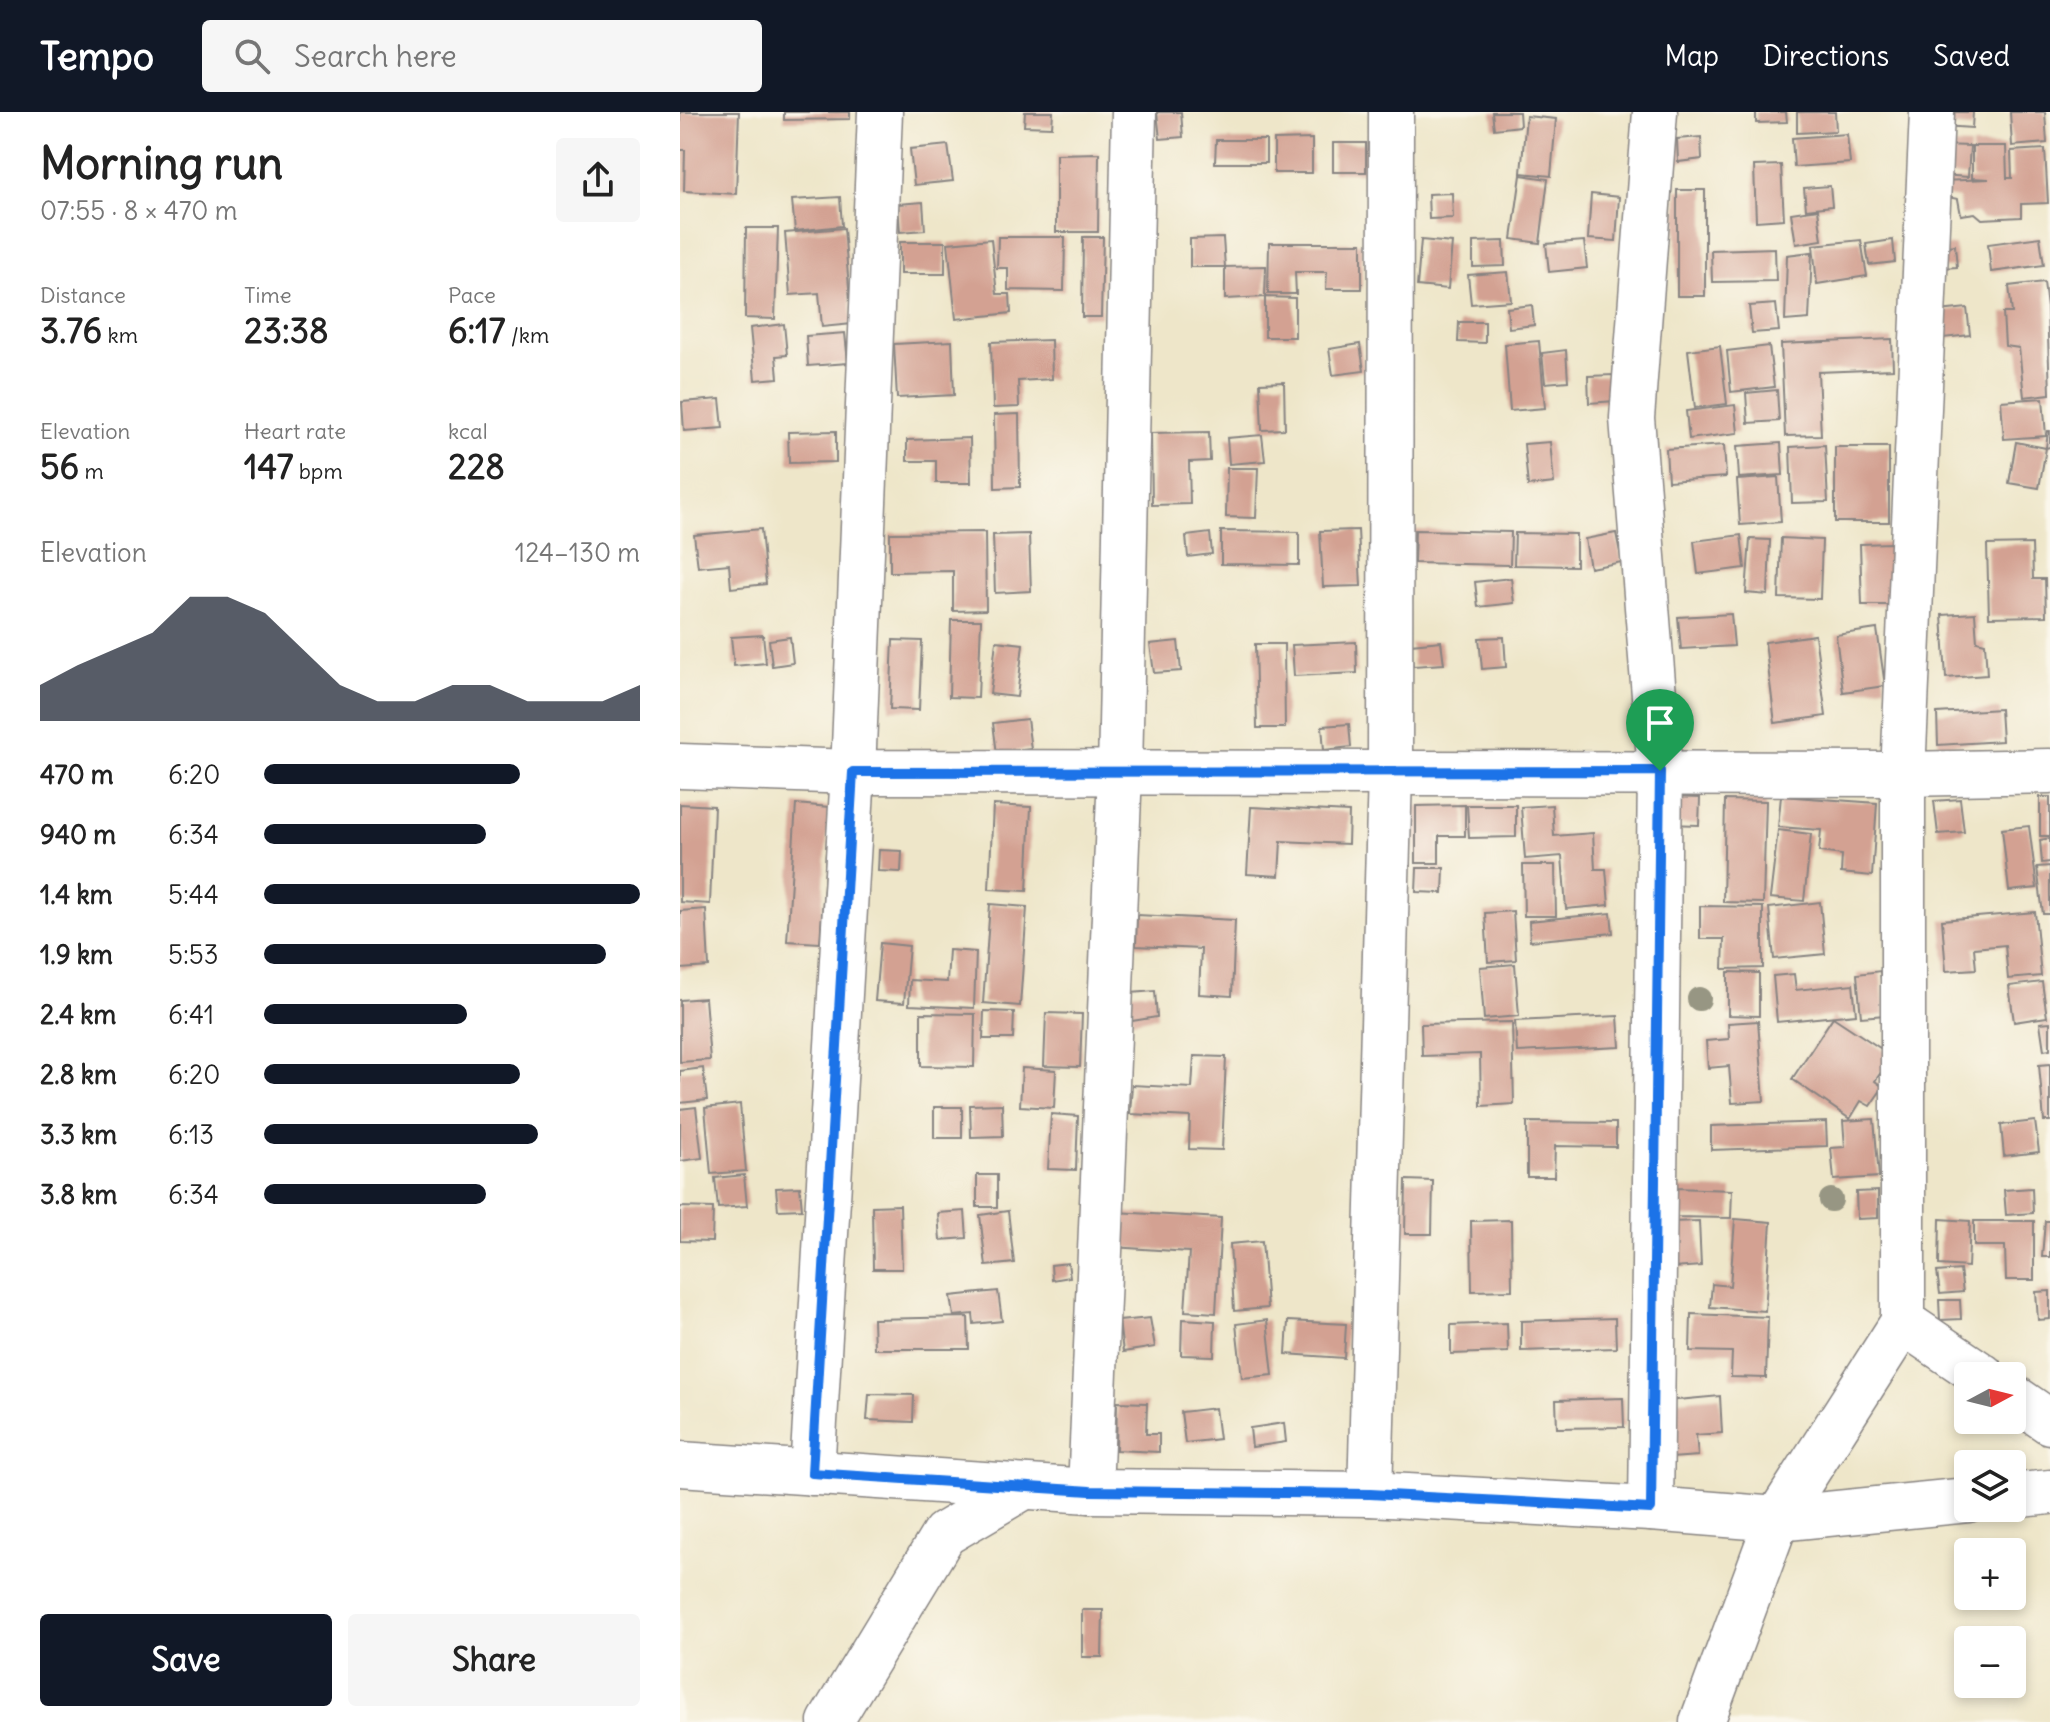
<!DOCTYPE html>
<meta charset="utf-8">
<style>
body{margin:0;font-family:Delius,sans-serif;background:#f6f6f6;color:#222;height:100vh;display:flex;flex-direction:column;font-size:30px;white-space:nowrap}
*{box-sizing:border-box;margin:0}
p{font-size:26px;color:#767676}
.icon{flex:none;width:44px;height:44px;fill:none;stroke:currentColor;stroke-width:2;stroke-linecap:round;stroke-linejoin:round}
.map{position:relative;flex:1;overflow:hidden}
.sheet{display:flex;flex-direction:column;background:#fff;width:680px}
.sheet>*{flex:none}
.needle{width:52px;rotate:83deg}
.fabs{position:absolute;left:1274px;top:1250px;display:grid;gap:16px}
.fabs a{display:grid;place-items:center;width:72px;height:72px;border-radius:8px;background:#fff;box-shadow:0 4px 12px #0003;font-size:40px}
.pin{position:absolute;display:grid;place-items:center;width:68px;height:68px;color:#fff;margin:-82px -34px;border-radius:50% 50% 50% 0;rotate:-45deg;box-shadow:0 0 8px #0007}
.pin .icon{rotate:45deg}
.round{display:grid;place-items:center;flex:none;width:84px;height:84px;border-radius:8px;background:#f6f6f6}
.summary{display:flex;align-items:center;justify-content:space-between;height:136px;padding:0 40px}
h1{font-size:44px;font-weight:700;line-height:60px}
.figures{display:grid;grid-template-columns:repeat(3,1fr);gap:12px;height:136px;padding:8px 40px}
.figures div{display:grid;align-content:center}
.figures b{font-size:34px;font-weight:700}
.figures small{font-size:22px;font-weight:400}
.figures p{font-size:22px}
.chart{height:224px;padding:16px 40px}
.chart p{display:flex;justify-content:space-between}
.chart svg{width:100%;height:144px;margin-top:8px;fill:#111827;opacity:.7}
.button{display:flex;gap:16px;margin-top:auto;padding:16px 40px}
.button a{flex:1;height:92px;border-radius:8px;background:#111827;color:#fff;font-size:32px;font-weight:700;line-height:92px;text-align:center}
.button a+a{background:#f6f6f6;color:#222}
ul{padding:0 40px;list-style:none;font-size:26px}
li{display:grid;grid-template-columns:128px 96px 1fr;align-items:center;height:60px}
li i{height:20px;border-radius:10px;background:#111827}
header{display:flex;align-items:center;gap:48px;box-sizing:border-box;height:112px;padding:0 40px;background:#111827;color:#fff}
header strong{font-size:38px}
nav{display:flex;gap:44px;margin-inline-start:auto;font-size:28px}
.search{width:560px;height:72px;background:#f6f6f6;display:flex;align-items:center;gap:20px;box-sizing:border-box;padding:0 28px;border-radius:8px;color:#767676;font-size:30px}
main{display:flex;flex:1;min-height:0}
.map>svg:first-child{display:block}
.building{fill:#d3a192}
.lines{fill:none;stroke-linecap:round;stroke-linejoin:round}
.minor-casing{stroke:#888482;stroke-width:47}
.minor{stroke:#fff;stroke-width:44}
.tree{fill:#979683}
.route-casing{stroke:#fff;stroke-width:16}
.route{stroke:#1a73e8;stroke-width:10}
</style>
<header>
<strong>Tempo</strong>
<div class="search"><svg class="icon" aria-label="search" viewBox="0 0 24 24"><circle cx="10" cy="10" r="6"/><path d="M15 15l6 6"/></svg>Search here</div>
<nav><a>Map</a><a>Directions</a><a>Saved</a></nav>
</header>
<main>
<section class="sheet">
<div class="summary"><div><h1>Morning run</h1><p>07:55 · 8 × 470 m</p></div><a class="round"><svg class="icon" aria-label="share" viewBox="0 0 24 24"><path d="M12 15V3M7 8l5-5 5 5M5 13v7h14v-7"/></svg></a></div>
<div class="figures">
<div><p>Distance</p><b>3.76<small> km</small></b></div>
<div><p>Time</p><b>23:38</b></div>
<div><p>Pace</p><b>6:17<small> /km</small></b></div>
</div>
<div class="figures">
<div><p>Elevation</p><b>56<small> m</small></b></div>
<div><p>Heart rate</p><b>147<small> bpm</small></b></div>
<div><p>kcal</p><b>228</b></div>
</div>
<div class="chart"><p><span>Elevation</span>124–130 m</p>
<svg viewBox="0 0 160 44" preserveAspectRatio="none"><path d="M0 44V33L10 27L20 22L30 17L40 6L50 6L60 11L70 22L80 33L90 38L100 38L110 33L120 33L130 38L140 38L150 38L160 33V44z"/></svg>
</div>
<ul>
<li><b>470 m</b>6:20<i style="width:68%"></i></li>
<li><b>940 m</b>6:34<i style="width:59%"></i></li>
<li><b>1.4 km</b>5:44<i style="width:100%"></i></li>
<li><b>1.9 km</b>5:53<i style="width:91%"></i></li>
<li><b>2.4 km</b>6:41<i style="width:54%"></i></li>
<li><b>2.8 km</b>6:20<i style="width:68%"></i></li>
<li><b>3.3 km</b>6:13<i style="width:73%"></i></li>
<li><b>3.8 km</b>6:34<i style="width:59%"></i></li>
</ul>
<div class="button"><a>Save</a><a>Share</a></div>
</section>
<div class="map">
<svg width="1370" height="1610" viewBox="0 0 1370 1610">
<rect width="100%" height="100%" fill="#fbf7ec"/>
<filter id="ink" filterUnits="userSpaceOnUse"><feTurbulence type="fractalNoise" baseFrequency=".0125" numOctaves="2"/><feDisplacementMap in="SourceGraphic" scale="16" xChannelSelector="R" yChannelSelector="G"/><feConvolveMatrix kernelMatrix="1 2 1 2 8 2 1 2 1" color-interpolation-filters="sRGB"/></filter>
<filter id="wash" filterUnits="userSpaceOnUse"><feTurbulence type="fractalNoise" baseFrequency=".006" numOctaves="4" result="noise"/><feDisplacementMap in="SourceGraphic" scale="32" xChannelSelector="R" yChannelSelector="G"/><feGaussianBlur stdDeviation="1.8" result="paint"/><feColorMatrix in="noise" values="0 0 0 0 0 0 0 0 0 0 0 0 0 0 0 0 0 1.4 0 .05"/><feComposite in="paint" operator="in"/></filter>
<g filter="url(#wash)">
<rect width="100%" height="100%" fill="#eee6c9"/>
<g id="blocks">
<g class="building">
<polygon points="0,0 59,0 56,82 4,79 5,38 0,38"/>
<polygon points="104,0 170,0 170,7 104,8"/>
<polygon points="345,0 373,0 372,15 344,14"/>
<polygon points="477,0 501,0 503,25 480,27"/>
<polygon points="812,0 839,0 840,14 814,17"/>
<polygon points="1076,0 1106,0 1107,10 1076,11"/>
<polygon points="1117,0 1155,0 1156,19 1117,21"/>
<polygon points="1262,0 1293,0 1292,16 1262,14"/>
<polygon points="1330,0 1365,0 1367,31 1332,34"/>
<polygon points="846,4 876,7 871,64 841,61"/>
<polygon points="1167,22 1170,51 1114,55 1112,26"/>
<polygon points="1021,25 1022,47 998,50 997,27"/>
<polygon points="632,27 632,61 594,61 594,28"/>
<polygon points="536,28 586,28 586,51 535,51"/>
<rect x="653" y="31" width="33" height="29"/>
<polygon points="268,33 273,69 234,73 230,37"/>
<polygon points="1262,33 1290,34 1288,65 1260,63"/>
<polygon points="1292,34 1326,34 1327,66 1332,66 1331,39 1365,37 1368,91 1341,92 1341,105 1302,107 1295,101 1281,103 1278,87 1262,84 1262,69 1309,67 1292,66"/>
<polygon points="419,41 418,120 376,120 376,42"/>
<polygon points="1101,53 1104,107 1076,109 1074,54"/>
<polygon points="841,63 868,67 860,131 832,127"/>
<polygon points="1150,74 1152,94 1126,97 1124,76"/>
<rect x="997" y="78" width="28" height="106"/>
<polygon points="772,81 773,106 749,107 748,82"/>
<polygon points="911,82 939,85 936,129 908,127"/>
<polygon points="160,85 162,114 115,119 112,88"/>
<polygon points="243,90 245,118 220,120 218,92"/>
<polygon points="1138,97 1142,128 1116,132 1111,101"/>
<polygon points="66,116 98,116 95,207 65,206"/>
<polygon points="164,116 172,212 142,215 139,181 110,183 105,121"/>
<polygon points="318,125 385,125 384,179 328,178 328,156 317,156"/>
<polygon points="403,125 423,125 421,205 402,205"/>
<polygon points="1360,125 1364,153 1311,160 1308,132"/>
<polygon points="543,126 545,155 586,154 585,185 545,187 545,155 510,155 510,127"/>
<polygon points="311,127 317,182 330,182 331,201 276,207 268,131"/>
<polygon points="741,128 772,131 768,177 737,174"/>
<polygon points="1181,128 1187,164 1137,172 1133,133"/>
<polygon points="1213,128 1215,150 1189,153 1186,132"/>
<polygon points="824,129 825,154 793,155 793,130"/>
<polygon points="904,129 907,156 869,160 866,132"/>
<rect x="220" y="130" width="45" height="32"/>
<polygon points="589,131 682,131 682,177 646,177 647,160 615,160 616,182 588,182"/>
<polygon points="1275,133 1277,155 1262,156 1260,135"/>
<polygon points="1095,136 1096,169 1032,170 1031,138"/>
<polygon points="1132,140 1129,207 1105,209 1107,143"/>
<polygon points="828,160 831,189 791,192 788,163"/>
<polygon points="1364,170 1367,196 1370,282 1344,285 1339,236 1325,234 1323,201 1332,201 1329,174"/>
<polygon points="585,185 615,186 615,225 585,225"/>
<polygon points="1096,192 1099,219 1072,221 1069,194"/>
<polygon points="852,193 854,213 829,216 827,196"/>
<polygon points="1287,196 1290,223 1263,226 1260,199"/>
<polygon points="779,210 805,210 805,231 778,230"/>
<polygon points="104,212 107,243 96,244 98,266 75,268 70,216"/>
<polygon points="165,221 168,251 128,254 126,224"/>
<polygon points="1212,227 1213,257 1138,260 1141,323 1105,324 1101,232"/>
<polygon points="371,228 372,267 338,269 339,295 313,296 311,230"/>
<polygon points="272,229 274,283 217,286 214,232"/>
<polygon points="859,229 865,296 830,299 825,232"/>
<polygon points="680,232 684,259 653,263 649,237"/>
<polygon points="1040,234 1047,292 1015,296 1008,238"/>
<polygon points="1089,234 1094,275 1051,280 1047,239"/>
<polygon points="886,238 888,269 865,271 862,241"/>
<polygon points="934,263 935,289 909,291 908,264"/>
<polygon points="604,270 605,317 582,318 580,271"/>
<polygon points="1097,278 1099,309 1068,311 1066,281"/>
<polygon points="1363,286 1366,324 1324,327 1321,289"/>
<polygon points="40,287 43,316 4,319 2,290"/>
<polygon points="1055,293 1058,321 1009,327 1006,299"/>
<polygon points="339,302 340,375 315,376 314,303"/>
<polygon points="156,319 156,350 109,351 108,320"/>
<polygon points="1368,319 1370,319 1370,335 1366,336 1359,376 1329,371 1336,330 1366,336"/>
<polygon points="529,320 530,349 509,350 510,392 472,393 471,321"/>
<polygon points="582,323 585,349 549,352 547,326"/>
<polygon points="290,326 291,371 256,371 256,349 227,349 227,328"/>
<polygon points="870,330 874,371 848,374 844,332"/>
<polygon points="1101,331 1103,363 1059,366 1057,334"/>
<polygon points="1044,333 1046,365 988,369 986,337"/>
<polygon points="1145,333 1148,390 1112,391 1110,335"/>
<rect x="1155" y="335" width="54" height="75"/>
<polygon points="547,356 578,356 576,406 546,405"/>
<polygon points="1098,365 1101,410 1060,413 1057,368"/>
<polygon points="81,417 86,472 51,476 49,452 18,455 14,423"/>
<polygon points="678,418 681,474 643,475 640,419"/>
<polygon points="735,418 831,420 830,453 734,451"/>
<polygon points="541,419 619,420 619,453 541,452"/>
<polygon points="305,420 306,498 273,499 273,459 210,460 210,421"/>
<polygon points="530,421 532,442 508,445 506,424"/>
<polygon points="835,421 896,422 896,454 834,453"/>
<polygon points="936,421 942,450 910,456 905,427"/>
<polygon points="349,422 351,479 315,481 313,423"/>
<polygon points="1061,423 1065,456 1018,462 1014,429"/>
<polygon points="1101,426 1142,428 1140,487 1099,486"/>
<polygon points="1070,427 1090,428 1088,483 1066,481"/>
<polygon points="1211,431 1213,493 1182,493 1180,432"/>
<polygon points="1352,432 1353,467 1365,467 1366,504 1309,505 1307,433"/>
<polygon points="831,466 834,491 798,495 795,470"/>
<polygon points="1295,501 1297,529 1305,531 1307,563 1266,566 1262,503"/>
<polygon points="1051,502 1054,534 1001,537 998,505"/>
<polygon points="271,508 301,508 298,586 269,585"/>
<polygon points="1197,517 1205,574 1163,580 1156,523"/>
<polygon points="83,523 86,551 54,554 51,525"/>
<polygon points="1135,523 1146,604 1095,611 1085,530"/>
<polygon points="110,525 113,551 92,554 89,528"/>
<polygon points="824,525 826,555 802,557 799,526"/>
<polygon points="213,528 242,529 239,598 210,597"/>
<polygon points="316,529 343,532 337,585 310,582"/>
<polygon points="498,529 501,559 474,561 470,532"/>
<polygon points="761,529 764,552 733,554 731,532"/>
<polygon points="676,530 677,561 614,564 612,533"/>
<polygon points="575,532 604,532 605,616 577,616"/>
<polygon points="1320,597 1322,629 1258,633 1257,601"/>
<polygon points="347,607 351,637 317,642 313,611"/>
<polygon points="669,612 671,635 644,638 642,614"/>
<polygon points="1101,684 1197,691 1192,764 1161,761 1162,743 1139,740 1141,718 1098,715"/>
<polygon points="989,685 1020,686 1019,713 988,712"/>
<rect x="1360" y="685" width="10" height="39"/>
<polygon points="1280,687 1284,720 1258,722 1254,689"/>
<polygon points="1045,688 1086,689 1083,791 1043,790"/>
<polygon points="0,692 34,694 30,792 0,790"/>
<polygon points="116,692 149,695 140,831 107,829"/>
<polygon points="313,693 351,695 347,779 309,777"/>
<polygon points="785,693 785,724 759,724 759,751 736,751 736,694"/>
<polygon points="787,693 836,693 836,725 789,726"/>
<polygon points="872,693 874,724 913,721 915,757 926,757 929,793 886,797 882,744 845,747 841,695"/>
<polygon points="571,695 669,700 668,732 601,729 599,764 567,762"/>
<polygon points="1349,714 1357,776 1329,779 1322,717"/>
<polygon points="1098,718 1131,722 1124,789 1090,786"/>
<polygon points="1370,726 1370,750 1362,751 1360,728"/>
<polygon points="199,738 222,739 221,760 198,759"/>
<polygon points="843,753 875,753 876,804 844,804"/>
<polygon points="1370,754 1370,802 1363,802 1357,755"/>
<polygon points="737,756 764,756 763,781 736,780"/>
<polygon points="1140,790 1145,842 1094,847 1089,796"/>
<polygon points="310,792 347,795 340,894 303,891"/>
<polygon points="1020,794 1083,795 1083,856 1043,857 1044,827 1020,827"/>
<polygon points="26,797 29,855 0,857 0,799"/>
<polygon points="833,799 836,848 808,850 805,801"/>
<polygon points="1355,800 1361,864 1328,867 1325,833 1294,836 1296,857 1266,859 1262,808"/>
<polygon points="931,801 933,821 850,829 849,809"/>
<polygon points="457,803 555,808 552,884 519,882 521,837 456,834"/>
<polygon points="200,831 229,834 224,891 195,889"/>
<polygon points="269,838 296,840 294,896 229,893 230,868 267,870"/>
<polygon points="835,852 839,904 804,907 800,855"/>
<polygon points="1200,859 1205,903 1181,905 1177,862"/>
<polygon points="1048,860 1079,861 1079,904 1048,903"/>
<polygon points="1114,862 1116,878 1173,872 1176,902 1097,910 1093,864"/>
<polygon points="1362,870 1367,905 1334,910 1329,874"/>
<polygon points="475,879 477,905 452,909 451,881"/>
<polygon points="25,886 30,948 0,950 0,888"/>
<polygon points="304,899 334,900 333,927 303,927"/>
<polygon points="241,901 295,902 294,955 241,954"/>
<polygon points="366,901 402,902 400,955 364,954"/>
<polygon points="938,904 940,935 837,940 835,909"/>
<polygon points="1153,905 1212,944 1195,969 1203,975 1190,994 1181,989 1170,1007 1112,967"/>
<polygon points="1078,909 1084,989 1052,991 1049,954 1028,956 1026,929 1049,927 1048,911"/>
<polygon points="832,910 834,992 801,994 800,942 742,944 741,912"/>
<polygon points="1370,910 1370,937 1364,938 1360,911"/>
<polygon points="514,944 546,945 542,1038 509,1037 510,1005 450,1002 452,973 512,976"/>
<polygon points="1370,952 1370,1009 1364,1009 1359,953"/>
<polygon points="23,956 27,988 0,991 0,959"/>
<polygon points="342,956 376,958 374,996 340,994"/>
<polygon points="60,992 66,1059 31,1062 25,996"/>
<polygon points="322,992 323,1024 291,1025 290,993"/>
<polygon points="16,995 22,1046 0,1049 0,997"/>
<rect x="254" y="995" width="28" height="31"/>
<polygon points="371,1002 398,1004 396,1058 368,1057"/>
<polygon points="1194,1007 1199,1065 1154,1068 1151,1036 1165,1035 1163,1009"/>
<polygon points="1355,1009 1359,1040 1324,1044 1321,1013"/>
<polygon points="847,1010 936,1011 936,1035 875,1034 874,1065 847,1065"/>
<polygon points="1146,1010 1147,1034 1031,1038 1031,1014"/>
<polygon points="64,1063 67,1094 38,1096 35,1066"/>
<rect x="297" y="1063" width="20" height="32"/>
<polygon points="726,1068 753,1069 752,1122 725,1122"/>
<polygon points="120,1075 122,1097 98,1098 96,1076"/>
<polygon points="994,1076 1052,1078 1051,1106 993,1105"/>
<polygon points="1352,1076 1353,1101 1326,1103 1324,1078"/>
<polygon points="1198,1079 1198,1106 1177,1107 1176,1080"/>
<polygon points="220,1093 222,1157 193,1157 192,1094"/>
<polygon points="0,1095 33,1096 32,1130 0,1129"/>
<polygon points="285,1099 287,1126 260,1128 258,1101"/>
<polygon points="328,1099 334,1151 306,1154 300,1103"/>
<polygon points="436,1100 541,1106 536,1201 505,1199 509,1140 433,1135"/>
<polygon points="1055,1107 1091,1110 1085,1199 1030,1195 1032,1172 1050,1174"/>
<polygon points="1260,1107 1290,1109 1288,1155 1259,1153"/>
<polygon points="831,1108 832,1178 792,1179 791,1109"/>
<polygon points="1019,1109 1021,1154 993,1156 991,1110"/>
<polygon points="1294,1109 1354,1109 1354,1168 1326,1168 1325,1134 1294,1134"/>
<polygon points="1365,1109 1370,1109 1370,1145 1362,1145"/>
<polygon points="582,1129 587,1196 554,1199 550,1132"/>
<polygon points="388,1151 390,1165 372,1168 371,1153"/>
<polygon points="1280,1158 1283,1180 1260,1182 1257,1160"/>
<polygon points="318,1179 322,1209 294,1212 293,1202 274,1204 271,1184"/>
<polygon points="1370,1179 1370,1207 1358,1208 1356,1180"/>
<polygon points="1259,1188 1280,1188 1281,1207 1260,1208"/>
<polygon points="1011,1202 1088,1205 1086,1266 1051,1265 1052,1240 1010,1239"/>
<polygon points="288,1205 289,1237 194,1237 193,1207"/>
<polygon points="470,1206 475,1235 443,1240 439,1209"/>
<polygon points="935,1206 936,1236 841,1239 841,1209"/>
<polygon points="502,1207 535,1209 534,1244 501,1243"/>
<polygon points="587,1208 593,1263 562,1266 556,1212"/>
<polygon points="608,1209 666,1212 664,1246 606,1242"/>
<polygon points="827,1211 828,1240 771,1242 771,1213"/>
<polygon points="189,1282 234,1283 233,1310 187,1308"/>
<polygon points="1040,1284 1042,1321 1016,1323 1018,1344 991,1346 987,1289"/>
<polygon points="943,1286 944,1315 877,1316 876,1288"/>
<polygon points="437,1290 467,1291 466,1322 479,1322 479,1340 436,1338"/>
<polygon points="535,1296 539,1327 505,1331 501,1300"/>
<polygon points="604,1311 606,1330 572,1335 570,1316"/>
<polygon points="402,1498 423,1498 422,1545 402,1545"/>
</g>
</g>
</g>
<g filter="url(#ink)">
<use href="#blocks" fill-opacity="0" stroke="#888482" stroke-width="2"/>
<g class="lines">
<defs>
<g id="minor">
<polyline points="1252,0 1223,662 1223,1210 1303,1264"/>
<polyline points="0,654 173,660 1223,662 1370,659"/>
<polyline points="1332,1284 1370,1310"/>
<polyline points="0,1352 410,1379 690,1382 971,1397 1097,1407 1288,1388"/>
<polyline points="132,1361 173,660 200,0"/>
<polyline points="410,1379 440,660 454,0"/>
<polyline points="690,1382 710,661 711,0"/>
<polyline points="1332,1384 1370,1380"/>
<polyline points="971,1397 980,659 952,306 975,0"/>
<polyline points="150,1610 264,1422 344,1375"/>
<polyline points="1022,1610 1097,1407 1223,1210"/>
</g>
</defs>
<use href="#minor" class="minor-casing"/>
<use href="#minor" class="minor"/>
</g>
<g class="tree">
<circle cx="1019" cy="887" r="12"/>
<circle cx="1151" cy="1088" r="12"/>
</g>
</g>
<g class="lines" filter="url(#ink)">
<defs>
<polygon id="route" points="980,659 971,1397 690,1382 410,1379 132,1361 173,660"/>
</defs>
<use href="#route" class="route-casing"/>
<use href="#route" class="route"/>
</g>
</svg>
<div class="fabs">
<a><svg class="needle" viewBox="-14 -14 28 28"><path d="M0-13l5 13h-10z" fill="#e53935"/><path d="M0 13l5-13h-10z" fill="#767676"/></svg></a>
<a><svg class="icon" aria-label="layers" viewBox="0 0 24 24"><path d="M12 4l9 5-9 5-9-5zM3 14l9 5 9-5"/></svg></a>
<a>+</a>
<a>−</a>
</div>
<div class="pin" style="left:980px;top:659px;background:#1e9e55"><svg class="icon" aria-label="arrive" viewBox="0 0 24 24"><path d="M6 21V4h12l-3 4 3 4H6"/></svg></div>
</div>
</main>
